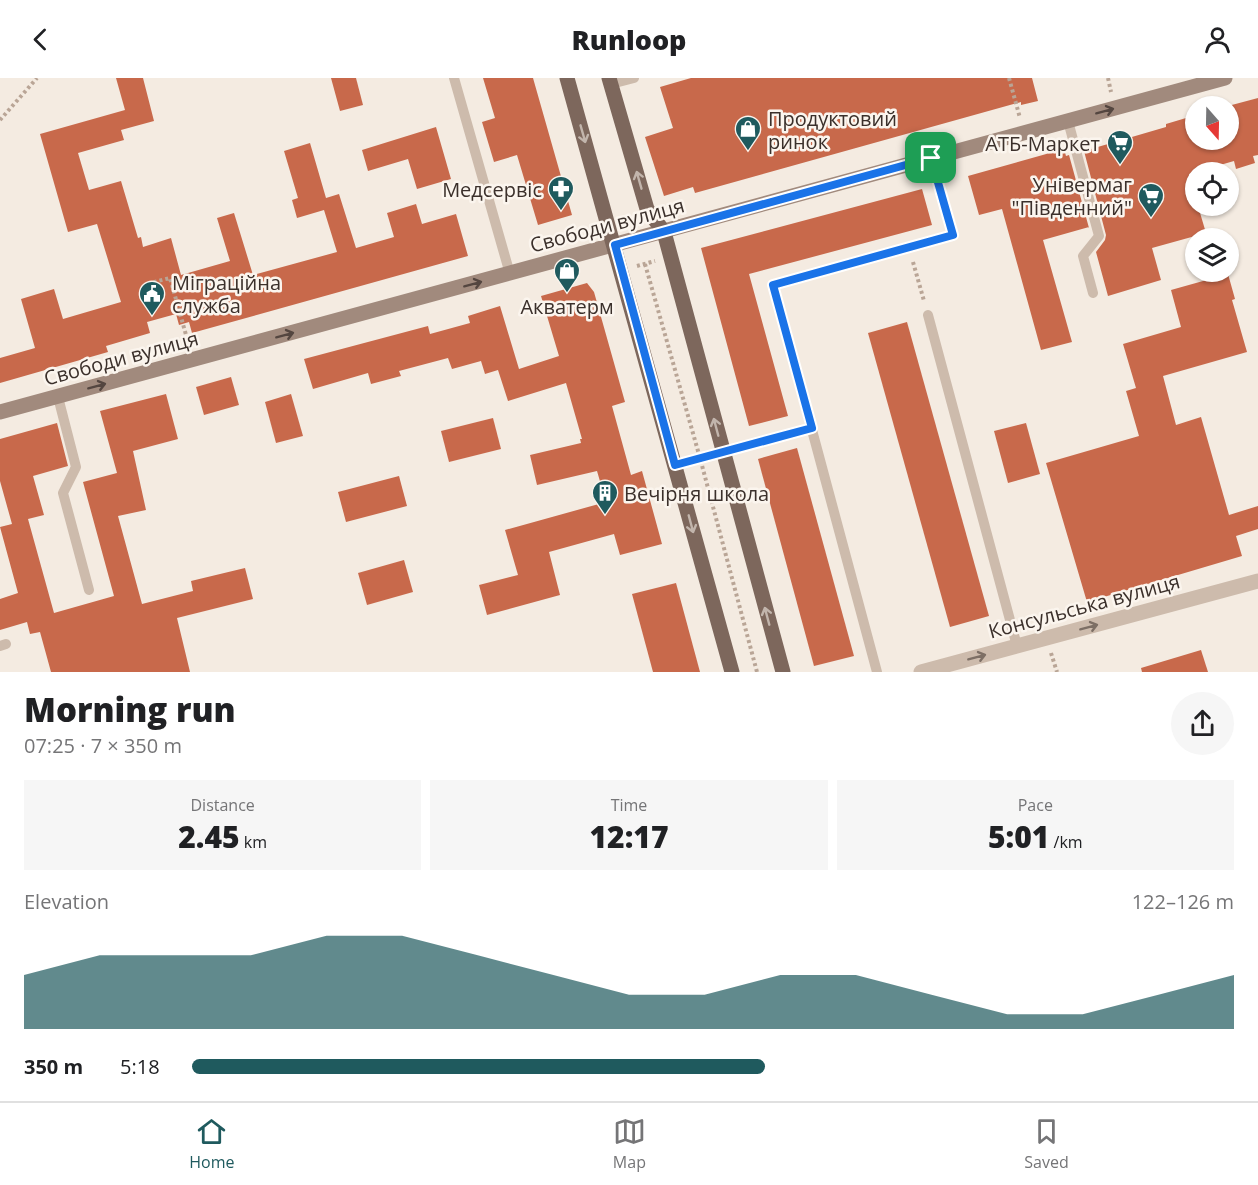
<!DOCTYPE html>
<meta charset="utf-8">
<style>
body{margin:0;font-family:"Open Sans",sans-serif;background:#f6f6f6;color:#202124;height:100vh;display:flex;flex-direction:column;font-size:22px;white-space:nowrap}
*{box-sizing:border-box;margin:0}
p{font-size:20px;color:#757577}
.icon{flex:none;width:33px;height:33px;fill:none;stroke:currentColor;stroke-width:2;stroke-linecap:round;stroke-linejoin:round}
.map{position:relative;height:594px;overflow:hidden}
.side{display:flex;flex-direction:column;background:#fff;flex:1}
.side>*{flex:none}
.needle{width:39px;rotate:160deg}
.controls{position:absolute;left:1185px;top:18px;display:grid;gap:12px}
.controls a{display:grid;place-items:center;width:54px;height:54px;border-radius:50%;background:#fff;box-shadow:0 2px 4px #0004;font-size:30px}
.pin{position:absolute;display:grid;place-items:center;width:51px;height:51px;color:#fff;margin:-26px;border-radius:12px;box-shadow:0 3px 9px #0006}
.round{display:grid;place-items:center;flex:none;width:63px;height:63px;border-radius:32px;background:#f6f6f6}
.summary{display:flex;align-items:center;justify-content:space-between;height:102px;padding:0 24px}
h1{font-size:33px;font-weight:800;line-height:45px}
.stats{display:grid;grid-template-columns:repeat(3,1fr);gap:9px;height:102px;padding:6px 24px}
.stats div{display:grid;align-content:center;border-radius:0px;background:#f6f6f6;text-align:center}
.stats b{font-size:30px;font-weight:800}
.stats small{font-size:16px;font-weight:400}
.stats p{font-size:16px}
.chart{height:168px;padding:12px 24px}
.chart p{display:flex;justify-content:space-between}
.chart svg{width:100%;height:108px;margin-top:6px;fill:#1f5a5e;opacity:.7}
ul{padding:0 24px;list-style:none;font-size:20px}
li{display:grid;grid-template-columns:96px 72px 1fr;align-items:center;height:45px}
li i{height:15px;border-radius:8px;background:#1f5a5e}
header{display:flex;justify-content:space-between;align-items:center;height:78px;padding:0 24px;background:#fff;font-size:27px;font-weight:800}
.menu{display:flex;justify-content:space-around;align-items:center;height:84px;border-top:2px solid #e0e0e0;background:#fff;font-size:16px;color:#757577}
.menu a{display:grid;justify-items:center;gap:3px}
.menu .selected{color:#1f5a5e}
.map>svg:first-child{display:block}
.building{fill:#c8694b}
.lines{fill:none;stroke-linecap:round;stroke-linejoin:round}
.path{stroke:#b9a596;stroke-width:4;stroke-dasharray:3 3;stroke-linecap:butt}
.service{stroke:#cdbbac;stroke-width:10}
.minor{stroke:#cdbbac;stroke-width:15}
.secondary{stroke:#a18a7d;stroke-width:15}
.primary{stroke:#7d675c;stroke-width:15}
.oneway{stroke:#544640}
.oneway2{stroke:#c2b5ac}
.oneway3{stroke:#7d6f65}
.route-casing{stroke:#fff;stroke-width:12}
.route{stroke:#1a73e8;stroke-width:8}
.labels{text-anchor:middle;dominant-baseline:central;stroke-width:5;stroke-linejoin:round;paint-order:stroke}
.poi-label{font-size:20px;fill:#3b302b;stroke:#fbf5ee;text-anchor:start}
.street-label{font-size:20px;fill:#3b302b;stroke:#fbf5ee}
</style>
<header><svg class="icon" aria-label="back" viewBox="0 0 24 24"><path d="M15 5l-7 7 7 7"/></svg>Runloop<svg class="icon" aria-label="person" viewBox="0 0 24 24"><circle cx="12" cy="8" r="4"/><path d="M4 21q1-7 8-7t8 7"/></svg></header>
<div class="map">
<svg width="1258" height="594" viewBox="0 0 1258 594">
<rect width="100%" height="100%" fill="#f4ebe1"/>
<g class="building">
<polygon points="116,0 143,0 154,43 121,52 124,62 78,75 89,112 121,103 138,160 141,159 143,169 171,160 181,197 230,183 217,140 234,135 253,197 337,174 324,132 297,140 292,122 298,120 284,73 310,65 326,120 339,116 356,170 394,159 387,135 416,126 422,146 456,136 468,178 192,255 189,244 179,247 176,236 147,244 150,255 106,268 108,274 0,305 0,280 35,270 21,221 54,211 63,241 121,224 97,146 68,154 40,56 125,32"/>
<polygon points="331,0 356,0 363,27 340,33"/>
<polygon points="483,0 533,0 572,137 538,147 517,77 494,84 482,44 495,40"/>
<polygon points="691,0 1032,0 1038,23 1021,27 1021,24 695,115 693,109 664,118 645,59 673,50 660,9"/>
<polygon points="1258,20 1258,77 1253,78 1255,85 1236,91 1234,83 1189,96 1196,119 1196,128 1198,128 1206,155 1152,170 1161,202 1108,218 1096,174 1105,162 1106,157 1084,73 1166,49 1166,46 1196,37 1196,62 1228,62 1228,28"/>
<polygon points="436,49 451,101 417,111 408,81 368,93 362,72"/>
<polygon points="1064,71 1066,78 1069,77 1089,150 1089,149 1043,162 1072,264 1041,272 1002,131 979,137 968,98"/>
<polygon points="922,111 932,147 749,196 788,338 749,348 701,170"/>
<polygon points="1228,196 1235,221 1232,222 1247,274 1163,298 1176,347 1201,339 1229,437 1258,428 1258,451 1236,458 1242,478 1087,524 1046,385 1139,358 1126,313 1136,310 1123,266 1181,249 1171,212"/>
<polygon points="587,205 594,214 625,324 612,328 631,397 642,393 662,466 620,477 614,456 549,474 560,517 487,537 479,507 518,497 505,452 606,424 597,393 537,407 530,377 581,365 580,361 582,361 566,305 508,323 498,292 485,296 481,283 452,291 448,280 399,293 401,298 371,306 368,295 313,311 304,281 428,248 430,256 470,245 468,238 500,228 519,291 559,278 541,218"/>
<polygon points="907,244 989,538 950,549 868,255"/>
<polygon points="231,299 239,327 204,337 196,309"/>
<polygon points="166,316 178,361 133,373 146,432 118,438 142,526 193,513 191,503 245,490 253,521 177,540 190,594 51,594 40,554 30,556 27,544 0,552 0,521 18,515 0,449 12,446 0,403 0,361 57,345 68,388 33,398 44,437 28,441 54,535 114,518 83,404 117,395 100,333"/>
<polygon points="291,316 303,358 276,365 265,324"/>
<polygon points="493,340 501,371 449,384 441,353"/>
<polygon points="1026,345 1040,396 1008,405 994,353"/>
<polygon points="797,370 854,578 814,588 758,381"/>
<polygon points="399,398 407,428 346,444 338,414"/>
<polygon points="404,482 413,514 367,527 358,495"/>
<polygon points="676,505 700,594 653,594 632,516"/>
<polygon points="1201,572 1208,594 1142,594 1141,590"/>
</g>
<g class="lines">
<g class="path">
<polyline points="1009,0 1020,40"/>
<polyline points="1108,0 1111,14"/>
<polyline points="0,42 37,0"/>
<polyline points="913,184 924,223"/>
<polyline points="645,186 700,380 757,594"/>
<polyline points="637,188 655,183"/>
<polyline points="152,213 150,205 170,200 188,264"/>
<polyline points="689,383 708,378"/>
<polyline points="1051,575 1057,594"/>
</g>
<g class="service">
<polyline points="454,0 510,196"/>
<polyline points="611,6 634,0"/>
<polyline points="1068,43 1099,158 1083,178 1093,215"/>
<polyline points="928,237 1017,568"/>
<polyline points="58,319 76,389 63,415 89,512"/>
<polyline points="723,374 812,350"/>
<polyline points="0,568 6,566"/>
<polyline points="877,594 773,207 953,157 931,80"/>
</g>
<polyline class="minor" points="921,594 1258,503"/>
<polyline class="secondary" points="0,334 1225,0"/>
<g class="primary">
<polyline points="567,0 732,594"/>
<polyline points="609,0 647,131 664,154 783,594"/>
</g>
</g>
<defs><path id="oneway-shaft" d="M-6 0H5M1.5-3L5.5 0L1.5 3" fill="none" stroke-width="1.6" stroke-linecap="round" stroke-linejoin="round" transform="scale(1.5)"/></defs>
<g class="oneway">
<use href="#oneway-shaft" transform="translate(1105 33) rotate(-15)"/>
<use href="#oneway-shaft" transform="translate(473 206) rotate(-15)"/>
<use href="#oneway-shaft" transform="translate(285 257) rotate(-15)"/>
<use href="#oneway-shaft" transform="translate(97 308) rotate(-15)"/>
</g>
<g class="oneway2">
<use href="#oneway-shaft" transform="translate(583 56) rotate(74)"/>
<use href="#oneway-shaft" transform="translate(639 102) rotate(-106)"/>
<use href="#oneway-shaft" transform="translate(716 349) rotate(-105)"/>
<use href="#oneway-shaft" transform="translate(691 446) rotate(75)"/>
<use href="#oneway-shaft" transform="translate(767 538) rotate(-105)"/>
</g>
<g class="oneway3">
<use href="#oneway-shaft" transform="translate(1089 549) rotate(-15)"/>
<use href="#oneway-shaft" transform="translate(977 579) rotate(-15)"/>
</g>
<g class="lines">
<defs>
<polygon id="route" points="931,80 953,157 773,207 812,350 675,387 615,167"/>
</defs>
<use href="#route" class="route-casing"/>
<use href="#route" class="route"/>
</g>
<defs>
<symbol id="shop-pin" viewBox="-11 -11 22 30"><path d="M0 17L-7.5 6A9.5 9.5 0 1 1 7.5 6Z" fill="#1f5a5e" stroke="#fbf5ee"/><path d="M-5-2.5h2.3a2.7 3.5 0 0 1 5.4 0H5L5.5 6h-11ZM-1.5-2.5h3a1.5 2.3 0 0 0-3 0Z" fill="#fff"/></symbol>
<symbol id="supermarket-pin" viewBox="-11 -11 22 30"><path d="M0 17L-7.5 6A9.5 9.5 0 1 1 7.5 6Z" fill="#1f5a5e" stroke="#fbf5ee"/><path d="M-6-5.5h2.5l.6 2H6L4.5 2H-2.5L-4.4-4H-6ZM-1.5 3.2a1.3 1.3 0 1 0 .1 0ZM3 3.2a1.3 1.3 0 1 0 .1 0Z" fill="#fff"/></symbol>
<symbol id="pharmacy-pin" viewBox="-11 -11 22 30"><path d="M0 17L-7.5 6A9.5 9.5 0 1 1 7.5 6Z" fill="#1f5a5e" stroke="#fbf5ee"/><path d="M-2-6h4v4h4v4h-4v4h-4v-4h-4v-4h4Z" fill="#fff"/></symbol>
<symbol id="civic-pin" viewBox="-11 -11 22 30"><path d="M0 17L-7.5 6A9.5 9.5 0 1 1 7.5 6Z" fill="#1f5a5e" stroke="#fbf5ee"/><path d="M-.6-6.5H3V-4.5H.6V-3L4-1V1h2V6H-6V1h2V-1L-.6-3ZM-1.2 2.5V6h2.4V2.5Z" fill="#fff"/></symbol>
<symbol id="building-pin" viewBox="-11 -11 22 30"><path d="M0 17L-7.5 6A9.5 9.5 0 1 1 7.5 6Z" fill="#1f5a5e" stroke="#fbf5ee"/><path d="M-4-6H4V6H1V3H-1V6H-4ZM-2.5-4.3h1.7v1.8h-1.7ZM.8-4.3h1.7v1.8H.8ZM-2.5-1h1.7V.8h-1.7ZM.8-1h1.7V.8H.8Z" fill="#fff"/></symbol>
</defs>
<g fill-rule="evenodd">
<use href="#shop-pin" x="733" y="36" width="30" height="40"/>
<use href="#supermarket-pin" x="1105" y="50" width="30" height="40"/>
<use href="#pharmacy-pin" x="546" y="96" width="30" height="40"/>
<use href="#supermarket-pin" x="1136" y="103" width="30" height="40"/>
<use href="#shop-pin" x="552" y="178" width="30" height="40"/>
<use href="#civic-pin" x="137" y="201" width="30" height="40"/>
<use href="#building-pin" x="590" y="400" width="30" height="40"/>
</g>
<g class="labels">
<g class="poi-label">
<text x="768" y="40">Продуктовий<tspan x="768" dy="23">ринок</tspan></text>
<text x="1100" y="65" text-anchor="end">АТБ-Маркет</text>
<text x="1132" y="106" text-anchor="end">Універмаг<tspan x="1132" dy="23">"Південний"</tspan></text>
<text x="542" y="111" text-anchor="end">Медсервіс</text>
<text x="172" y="204">Міграційна<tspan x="172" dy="23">служба</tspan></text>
<text x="567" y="228" text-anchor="middle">Акватерм</text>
<text x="624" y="415">Вечірня школа</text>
</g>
<g class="street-label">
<text transform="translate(607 147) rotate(-15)">Свободи вулиця</text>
<text transform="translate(121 280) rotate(-15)">Свободи вулиця</text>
<text transform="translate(1084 528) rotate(-15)">Консульська вулиця</text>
</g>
</g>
</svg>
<div class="controls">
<a><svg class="needle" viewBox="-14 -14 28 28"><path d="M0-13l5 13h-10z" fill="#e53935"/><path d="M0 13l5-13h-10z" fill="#757577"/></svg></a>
<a><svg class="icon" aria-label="locate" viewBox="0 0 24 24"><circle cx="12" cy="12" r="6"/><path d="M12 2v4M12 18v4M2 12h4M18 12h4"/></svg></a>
<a><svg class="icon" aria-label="layers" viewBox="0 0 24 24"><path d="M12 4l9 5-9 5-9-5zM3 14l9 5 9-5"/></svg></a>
</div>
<div class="pin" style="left:931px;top:80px;background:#1e9e55"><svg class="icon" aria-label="arrive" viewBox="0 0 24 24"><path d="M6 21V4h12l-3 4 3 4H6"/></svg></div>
</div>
<section class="side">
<div class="summary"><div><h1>Morning run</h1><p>07:25 · 7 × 350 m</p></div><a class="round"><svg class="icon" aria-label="share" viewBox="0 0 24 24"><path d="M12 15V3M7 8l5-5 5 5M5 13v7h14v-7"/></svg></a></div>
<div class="stats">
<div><p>Distance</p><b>2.45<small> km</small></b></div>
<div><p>Time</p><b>12:17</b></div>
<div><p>Pace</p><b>5:01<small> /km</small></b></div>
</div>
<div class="chart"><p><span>Elevation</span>122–126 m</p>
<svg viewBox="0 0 160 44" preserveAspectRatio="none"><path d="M0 44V22L10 14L20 14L30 14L40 6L50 6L60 14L70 22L80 30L90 30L100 22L110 22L120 30L130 38L140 38L150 30L160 22V44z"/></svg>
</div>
<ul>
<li><b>350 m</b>5:18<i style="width:55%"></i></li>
</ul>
</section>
<nav class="menu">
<a class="selected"><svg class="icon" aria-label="home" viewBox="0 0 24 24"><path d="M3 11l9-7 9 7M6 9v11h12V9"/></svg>Home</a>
<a><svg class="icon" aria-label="map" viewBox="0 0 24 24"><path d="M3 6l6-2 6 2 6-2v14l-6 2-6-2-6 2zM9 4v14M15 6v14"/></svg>Map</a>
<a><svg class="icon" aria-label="saved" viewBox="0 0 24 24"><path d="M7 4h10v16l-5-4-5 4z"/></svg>Saved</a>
</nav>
